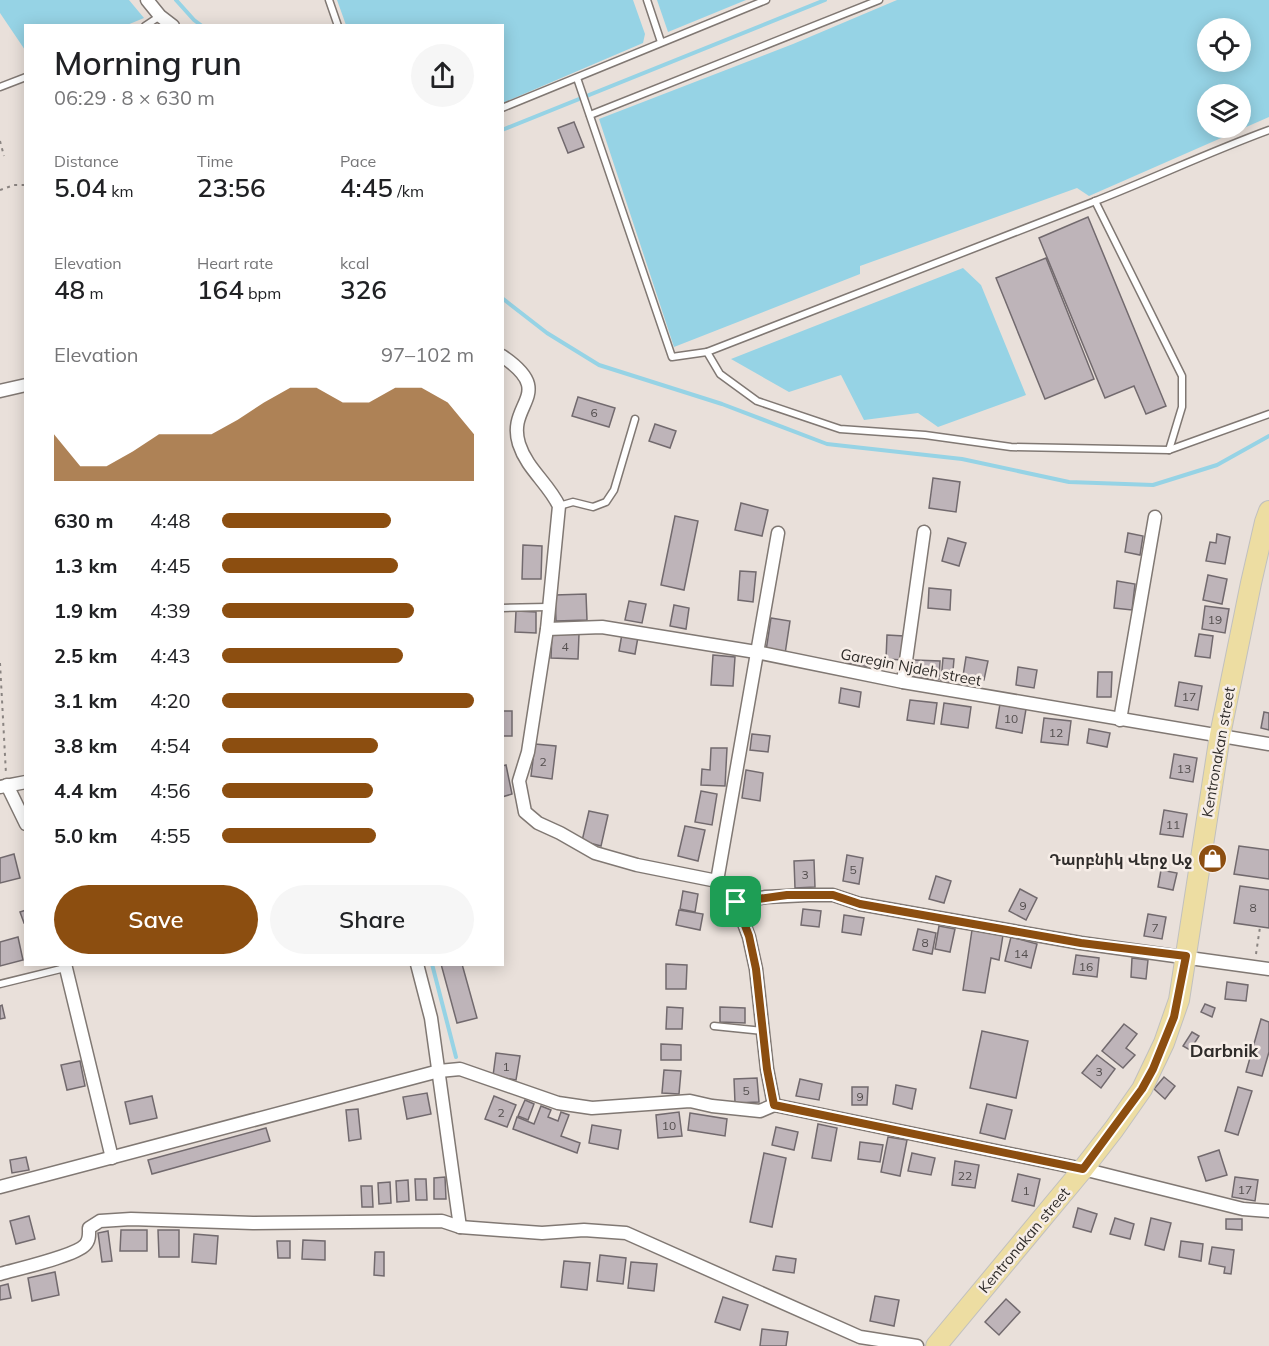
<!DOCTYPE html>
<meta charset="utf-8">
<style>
body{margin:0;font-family:Mulish,"Noto Sans Armenian",sans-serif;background:#f6f6f6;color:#202124;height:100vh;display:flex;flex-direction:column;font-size:22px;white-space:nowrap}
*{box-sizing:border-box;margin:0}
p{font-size:20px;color:#757577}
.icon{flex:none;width:33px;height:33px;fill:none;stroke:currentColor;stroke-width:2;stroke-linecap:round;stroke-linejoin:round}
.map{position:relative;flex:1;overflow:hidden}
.details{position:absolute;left:24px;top:24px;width:480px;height:942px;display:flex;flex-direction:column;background:#fff;border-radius:0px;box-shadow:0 3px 15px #0003}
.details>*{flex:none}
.controls{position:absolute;left:1197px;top:18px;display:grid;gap:12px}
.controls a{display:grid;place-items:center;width:54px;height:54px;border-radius:50%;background:#fff;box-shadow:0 3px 15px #0003;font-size:30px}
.pin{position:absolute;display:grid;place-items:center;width:51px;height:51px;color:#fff;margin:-26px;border-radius:12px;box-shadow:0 3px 9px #0006}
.round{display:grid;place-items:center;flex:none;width:63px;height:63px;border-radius:32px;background:#f6f6f6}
.summary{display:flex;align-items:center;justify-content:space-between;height:102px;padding:0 30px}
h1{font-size:33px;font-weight:600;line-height:45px}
.metrics{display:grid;grid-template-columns:repeat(3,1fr);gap:9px;height:102px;padding:6px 30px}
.metrics div{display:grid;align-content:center}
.metrics b{font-size:26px;font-weight:600}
.metrics small{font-size:16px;font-weight:400}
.metrics p{font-size:16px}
.chart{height:168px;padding:12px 30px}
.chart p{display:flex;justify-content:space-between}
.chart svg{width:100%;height:108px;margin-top:6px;fill:#8c4e10;opacity:.7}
.button{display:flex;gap:12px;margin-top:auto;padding:12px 30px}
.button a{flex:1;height:69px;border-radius:36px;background:#8c4e10;color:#fff;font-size:24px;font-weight:600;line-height:69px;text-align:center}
.button a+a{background:#f6f6f6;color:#202124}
ul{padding:0 30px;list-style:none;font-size:20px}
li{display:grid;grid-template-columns:96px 72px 1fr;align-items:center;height:45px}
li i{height:15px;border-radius:8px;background:#8c4e10}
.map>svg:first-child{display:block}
.water{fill:#96d3e5;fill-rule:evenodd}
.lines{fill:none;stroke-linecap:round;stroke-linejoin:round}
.stream{stroke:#96d3e5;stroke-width:4}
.building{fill:#beb4b9;stroke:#726a6e;stroke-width:1.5}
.service-casing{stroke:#807873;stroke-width:9}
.minor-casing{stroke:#807873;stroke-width:15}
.primary-casing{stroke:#c1c0bf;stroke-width:22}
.path{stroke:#8a8481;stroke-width:2;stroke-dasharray:3 4.5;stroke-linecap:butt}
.service{stroke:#fff;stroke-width:6}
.minor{stroke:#fff;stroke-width:12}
.primary{stroke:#eddda2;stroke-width:20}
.route-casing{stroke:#fff;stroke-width:12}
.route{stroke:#8c4e10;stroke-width:8}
.labels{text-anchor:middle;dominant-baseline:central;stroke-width:5;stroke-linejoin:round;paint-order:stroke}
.number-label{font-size:12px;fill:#534e4e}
.street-label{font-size:15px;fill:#2f2c2a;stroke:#f6ede7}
.poi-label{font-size:15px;font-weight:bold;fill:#2f2c2a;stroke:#f6ede7;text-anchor:end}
.quarter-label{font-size:18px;font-weight:bold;fill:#2f2c2a;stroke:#f6ede7}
</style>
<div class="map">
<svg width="1269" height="1346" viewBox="0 0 1269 1346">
<rect width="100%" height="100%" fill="#e9e0da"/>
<g class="water">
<polygon points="0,0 129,0 144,18 127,25 26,26 25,50 0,13"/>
<polygon points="337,0 633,0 645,34 643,43 503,103 502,26 346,25"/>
<polygon points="657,0 746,0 668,32"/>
<path d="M897,0H1269V117L1089,196L1077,188L860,266V274L674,347L599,119L793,44ZM1208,28H1240V62H1208ZM1208,94H1240V128H1208Z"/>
<polygon points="963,268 981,285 1026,395 938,427 918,413 864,420 841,375 789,392 731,359"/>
</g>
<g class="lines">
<g class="stream">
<polyline points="176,0 194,20 202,26"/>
<polyline points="502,130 825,0"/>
<polyline points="502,298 547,333 599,365 722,404 827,444 962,459 1069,482 1153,485 1217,465 1269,436"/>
<polyline points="432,964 456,1057"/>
</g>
</g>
<g class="building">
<polygon points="574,122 584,147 568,153 558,128"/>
<polygon points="1088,217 1166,406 1146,414 1134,386 1105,398 1039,238"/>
<polygon points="1046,258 1094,379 1045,399 996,278"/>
<polygon points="578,397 615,408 609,427 572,416"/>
<polygon points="655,424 676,431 670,448 649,441"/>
<polygon points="933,478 960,482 956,512 929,508"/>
<polygon points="741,503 768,510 762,536 735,530"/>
<polygon points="675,516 698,521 684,590 661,585"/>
<polygon points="1128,533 1143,536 1140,555 1125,552"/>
<polygon points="1217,534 1230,537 1225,564 1206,561 1210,542 1216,543"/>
<polygon points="948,538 966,543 959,566 942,561"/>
<polygon points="523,545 542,546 541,579 522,579"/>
<polygon points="740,571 756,572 753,602 738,600"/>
<polygon points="1208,575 1227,579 1222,604 1203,600"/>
<polygon points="1117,581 1135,584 1132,610 1114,608"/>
<polygon points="929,588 951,590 950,610 928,608"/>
<polygon points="586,594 587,620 556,621 555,595"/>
<polygon points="629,601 646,604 642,623 625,620"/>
<polygon points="674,605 689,608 686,629 670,626"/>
<polygon points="1205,606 1229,609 1225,633 1202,629"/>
<polygon points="516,611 536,612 536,633 515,632"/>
<polygon points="771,618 790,621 785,654 766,651"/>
<polygon points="552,633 579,634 578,659 551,658"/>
<polygon points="622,634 638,637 635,654 619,651"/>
<polygon points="1199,634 1213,636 1210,658 1195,656"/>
<polygon points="887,635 904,636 903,660 886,659"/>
<polygon points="713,655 735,657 733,686 711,685"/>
<polygon points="847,655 871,659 869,667 846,663"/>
<polygon points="966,657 988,661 984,680 963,676"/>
<polygon points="943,658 954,659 952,682 941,681"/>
<polygon points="915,660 940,661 939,679 914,678"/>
<polygon points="1018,667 1037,670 1034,688 1016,685"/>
<polygon points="1098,672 1112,672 1111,697 1097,697"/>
<polygon points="1179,682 1202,686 1198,710 1175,706"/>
<polygon points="841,688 861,692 859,707 839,703"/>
<polygon points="910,700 937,703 934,724 907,720"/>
<polygon points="944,703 971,707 968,728 941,724"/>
<polygon points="1000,704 1026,709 1022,733 996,728"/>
<rect x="502" y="711" width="10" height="25"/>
<polygon points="1264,712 1269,713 1269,730 1261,728"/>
<polygon points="1044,718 1071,721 1068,745 1041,742"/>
<polygon points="1089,729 1110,733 1107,747 1087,743"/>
<polygon points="752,734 770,736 768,752 750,750"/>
<polygon points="535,744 556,746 552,779 531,776"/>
<polygon points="711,748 727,748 725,786 701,785 702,769 710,770"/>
<polygon points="1174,754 1197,758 1193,782 1170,778"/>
<polygon points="506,765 512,794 502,797 502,766"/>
<polygon points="746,770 763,773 760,801 742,798"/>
<polygon points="701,791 717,794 712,825 695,822"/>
<polygon points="1164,810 1187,814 1183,837 1160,834"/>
<polygon points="589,811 608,815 601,846 582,841"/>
<polygon points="685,826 705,830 698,861 678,856"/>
<polygon points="1239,846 1269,850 1269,879 1234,874"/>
<polygon points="14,854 20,878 0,883 0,858"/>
<polygon points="847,855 863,858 859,884 843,881"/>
<polygon points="814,860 815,887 795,888 794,861"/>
<polygon points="1161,870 1177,873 1173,890 1158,887"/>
<polygon points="936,876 951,881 944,903 929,899"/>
<polygon points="1240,886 1269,890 1269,928 1234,923"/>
<polygon points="1020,889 1037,898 1026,920 1009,911"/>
<polygon points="683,891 698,894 695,912 680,909"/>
<polygon points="803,909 821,911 819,927 801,925"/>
<polygon points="26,910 26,922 24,923 20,912"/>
<polygon points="679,910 703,914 700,930 676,925"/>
<polygon points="1148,914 1166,917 1162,939 1144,936"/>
<polygon points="844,915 864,918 861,935 842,932"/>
<polygon points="939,926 955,929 950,952 935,949"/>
<polygon points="918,929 936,933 932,954 913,950"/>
<polygon points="972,930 1003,935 999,960 991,958 985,993 963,990"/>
<polygon points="18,937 23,960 0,966 0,942"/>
<polygon points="1011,937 1037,944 1031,968 1005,961"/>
<polygon points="1076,955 1099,958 1097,977 1073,974"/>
<polygon points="1132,958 1148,960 1146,979 1131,977"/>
<polygon points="441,964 462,964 477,1018 457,1023"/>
<polygon points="666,964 687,965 686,989 666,989"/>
<polygon points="1227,982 1248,985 1246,1001 1225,999"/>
<polygon points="1205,1004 1215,1008 1212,1017 1201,1012"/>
<polygon points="2,1005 5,1018 0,1019 0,1006"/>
<polygon points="667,1007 683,1008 682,1029 666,1029"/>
<polygon points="720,1007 745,1008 745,1023 720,1022"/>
<polygon points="1261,1019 1269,1022 1269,1052 1262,1076 1246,1072"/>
<polygon points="1124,1024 1137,1034 1126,1048 1135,1055 1123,1068 1102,1051"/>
<polygon points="982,1031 1028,1041 1016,1098 970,1088"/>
<polygon points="1192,1032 1199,1036 1190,1050 1183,1046"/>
<polygon points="661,1044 681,1045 681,1060 661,1060"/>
<polygon points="496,1053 520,1056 516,1080 493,1076"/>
<polygon points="1097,1055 1115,1069 1101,1088 1082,1073"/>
<polygon points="80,1061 85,1086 67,1090 61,1065"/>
<polygon points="664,1070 681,1071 679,1094 662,1093"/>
<polygon points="1164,1077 1175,1086 1165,1099 1154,1089"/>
<polygon points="757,1078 759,1102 735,1103 734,1079"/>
<polygon points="800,1079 822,1084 819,1100 796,1096"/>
<polygon points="896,1085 916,1089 912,1109 893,1104"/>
<polygon points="852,1087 868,1087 867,1105 852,1105"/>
<polygon points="1238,1087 1252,1091 1238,1135 1225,1131"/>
<polygon points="427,1093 431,1114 407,1119 403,1097"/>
<polygon points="152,1096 157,1118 130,1124 125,1102"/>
<polygon points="494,1096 516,1105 507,1127 485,1119"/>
<polygon points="525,1100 534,1104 528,1120 518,1116"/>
<polygon points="987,1104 1012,1110 1005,1139 980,1133"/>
<polygon points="541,1106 551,1110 548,1117 558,1121 561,1112 569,1115 561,1136 580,1143 577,1153 513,1129 517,1117 534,1124"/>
<polygon points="358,1109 361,1139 349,1141 346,1110"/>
<polygon points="679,1112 682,1136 658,1138 656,1115"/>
<polygon points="690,1113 727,1119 725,1136 688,1130"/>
<polygon points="818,1124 837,1128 831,1161 812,1158"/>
<polygon points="592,1125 621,1130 618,1149 589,1143"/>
<polygon points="776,1127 798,1132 794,1150 772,1145"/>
<polygon points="266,1128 270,1141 152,1174 148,1160"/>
<polygon points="888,1137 907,1140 900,1176 881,1172"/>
<polygon points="860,1142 883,1145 880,1162 858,1159"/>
<polygon points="1219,1150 1227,1175 1206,1181 1198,1157"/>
<polygon points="764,1153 786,1158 772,1227 750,1222"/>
<polygon points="912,1153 935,1158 931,1175 908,1171"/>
<polygon points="26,1157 29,1170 12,1173 10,1160"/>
<polygon points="955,1161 979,1165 975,1188 952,1185"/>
<polygon points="1018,1174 1040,1179 1034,1206 1012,1201"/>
<polygon points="445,1177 446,1199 434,1199 434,1178"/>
<polygon points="1235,1177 1258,1180 1255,1201 1232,1197"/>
<polygon points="415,1179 426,1179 427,1200 416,1200"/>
<polygon points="408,1180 409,1201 397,1202 396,1181"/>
<polygon points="390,1182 391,1203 379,1204 378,1183"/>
<polygon points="361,1186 372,1186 373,1207 362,1207"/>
<polygon points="1078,1208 1097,1214 1091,1232 1073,1227"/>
<polygon points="29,1216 35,1239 16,1244 10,1221"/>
<polygon points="1115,1218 1134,1224 1130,1239 1110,1234"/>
<polygon points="1151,1218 1171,1223 1164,1250 1145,1245"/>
<polygon points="1226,1219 1242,1219 1242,1230 1226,1229"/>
<polygon points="121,1230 147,1230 147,1251 120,1251"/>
<polygon points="158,1230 179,1230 179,1257 159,1257"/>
<polygon points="108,1231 112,1261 102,1262 98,1233"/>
<polygon points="194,1234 218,1236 216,1264 192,1262"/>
<polygon points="303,1240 325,1241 325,1260 302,1259"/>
<polygon points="277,1241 290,1241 290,1258 278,1258"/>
<polygon points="1181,1241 1203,1244 1201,1261 1179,1257"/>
<polygon points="1212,1247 1234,1250 1231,1274 1224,1273 1225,1267 1209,1264"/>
<polygon points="375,1252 384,1252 384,1276 374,1275"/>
<polygon points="600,1255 626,1258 623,1284 597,1281"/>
<polygon points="776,1256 796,1259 794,1273 773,1270"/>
<polygon points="564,1261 590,1263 587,1290 561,1287"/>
<polygon points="631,1262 657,1264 654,1291 628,1288"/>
<polygon points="55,1272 59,1295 32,1301 28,1278"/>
<polygon points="8,1284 11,1298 0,1300 0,1286"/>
<polygon points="875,1296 899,1300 894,1326 870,1321"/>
<polygon points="723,1297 748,1305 740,1330 715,1322"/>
<polygon points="1006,1299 1020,1312 999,1335 985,1322"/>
<polygon points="762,1329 788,1332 786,1346 760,1346"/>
</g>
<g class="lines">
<defs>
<g id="service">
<polyline points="329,0 338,26"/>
<polyline points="647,0 661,42"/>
<polyline points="145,26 160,16"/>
<polyline points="577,78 672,357 707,352"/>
<polyline points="0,87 26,77"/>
<polyline points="502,108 766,0"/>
<polyline points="590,115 879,0"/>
<path d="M1269,130C1209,152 1152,179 1093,202C964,252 835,301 707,352L720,374L757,401L840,429L925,435L1011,447L1169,450L1269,414"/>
<polyline points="1095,201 1182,376 1182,407 1169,450"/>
<polyline points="559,506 573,502 593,507 606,502 614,490 635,419"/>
<polyline points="502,608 548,607"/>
<polyline points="0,984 65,968"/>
<polyline points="714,1026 763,1031"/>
</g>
<g id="minor">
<polyline points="147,0 160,16 173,26"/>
<path d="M502,356C558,394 506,403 519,444C527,469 548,483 559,506L547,629L528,752L519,781L525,812L538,823L560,833L595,853L637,865L717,881L727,891L736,902L749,937L756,969L767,1069L774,1105"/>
<polyline points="0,391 26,385"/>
<polyline points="547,629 602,627 756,652 903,682 1269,744"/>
<polyline points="903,682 924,532"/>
<polyline points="1120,720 1155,517"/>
<polyline points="7,785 26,824"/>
<polyline points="0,787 26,782"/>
<polyline points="717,881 778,533"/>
<polyline points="736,902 766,897 808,895 833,895 860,904 1081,943 1269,969"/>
<polyline points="65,964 112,1158"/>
<polyline points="417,964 431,1018 460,1227"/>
<polyline points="0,1187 439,1071 460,1069 558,1103 592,1108 690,1101 712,1106 760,1111 774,1105 1083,1169 1243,1209 1269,1211"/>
<path d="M0,1274C17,1269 75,1256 85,1245C90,1240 89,1234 89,1228L100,1221L131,1219L253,1223L442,1221L460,1227L542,1233L584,1230L626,1233L860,1337L917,1346"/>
</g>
<polyline id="primary" points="936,1346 1083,1169 1114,1129 1142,1089 1164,1043 1179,1000 1220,735 1251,583 1265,522 1269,511"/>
</defs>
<use href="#service" class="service-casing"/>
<use href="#minor" class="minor-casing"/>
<use href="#primary" class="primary-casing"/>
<g class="path">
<polyline points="0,141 4,156"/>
<polyline points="0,190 14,185 26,185"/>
<polyline points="0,663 6,774"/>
<polyline points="1256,954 1260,927"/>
</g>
<use href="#service" class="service"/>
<use href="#minor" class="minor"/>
<use href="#primary" class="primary"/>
</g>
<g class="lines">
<defs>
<polygon id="route" points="787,895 833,895 860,904 1081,943 1186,956 1174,1017 1153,1069 1142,1089 1083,1169 774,1105 767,1069 756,969 749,936 736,902"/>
</defs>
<use href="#route" class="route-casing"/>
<use href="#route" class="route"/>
</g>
<defs>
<symbol id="shop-disc" viewBox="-11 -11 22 22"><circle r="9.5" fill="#8c4e10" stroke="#f6ede7"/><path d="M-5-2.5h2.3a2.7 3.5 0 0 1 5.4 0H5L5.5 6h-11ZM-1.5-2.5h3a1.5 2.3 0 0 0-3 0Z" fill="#fff"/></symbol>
</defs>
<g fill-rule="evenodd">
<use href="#shop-disc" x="1196" y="842" width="33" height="33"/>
</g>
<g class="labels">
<g class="number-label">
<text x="594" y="412">6</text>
<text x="1215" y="619">19</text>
<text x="565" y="646">4</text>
<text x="1189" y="696">17</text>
<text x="1011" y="718">10</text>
<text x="1056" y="732">12</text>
<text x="543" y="761">2</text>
<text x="1184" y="768">13</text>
<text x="1173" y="824">11</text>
<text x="853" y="869">5</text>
<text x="805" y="874">3</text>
<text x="1023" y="905">9</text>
<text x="1253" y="907">8</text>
<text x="1155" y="927">7</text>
<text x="925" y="942">8</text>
<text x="1021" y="953">14</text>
<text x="1086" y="966">16</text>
<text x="506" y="1066">1</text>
<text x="1099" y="1071">3</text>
<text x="746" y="1090">5</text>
<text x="860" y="1096">9</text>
<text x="501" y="1112">2</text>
<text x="669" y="1125">10</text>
<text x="965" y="1175">22</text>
<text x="1245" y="1189">17</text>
<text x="1026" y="1190">1</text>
</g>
<g class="street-label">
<text transform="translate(911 667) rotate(11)">Garegin Njdeh street</text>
<text transform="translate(1218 752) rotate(-80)">Kentronakan street</text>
<text transform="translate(1024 1240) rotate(-50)">Kentronakan street</text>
</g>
<g class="poi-label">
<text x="1192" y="859">Դարբնիկ Վերջ Աջ</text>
</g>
<g class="quarter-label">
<text x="1224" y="1050">Darbnik</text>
</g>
</g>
</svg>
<div class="controls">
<a><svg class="icon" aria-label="locate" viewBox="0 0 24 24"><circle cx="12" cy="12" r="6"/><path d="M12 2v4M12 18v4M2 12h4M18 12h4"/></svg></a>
<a><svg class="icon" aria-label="layers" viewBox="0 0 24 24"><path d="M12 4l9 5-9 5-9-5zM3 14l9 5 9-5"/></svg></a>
</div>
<div class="pin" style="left:736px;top:902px;background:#1e9e55"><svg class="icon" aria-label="arrive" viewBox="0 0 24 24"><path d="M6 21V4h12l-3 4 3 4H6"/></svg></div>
<section class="details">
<div class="summary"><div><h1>Morning run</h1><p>06:29 · 8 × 630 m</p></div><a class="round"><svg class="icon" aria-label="share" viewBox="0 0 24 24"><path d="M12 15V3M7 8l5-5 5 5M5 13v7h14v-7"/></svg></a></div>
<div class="metrics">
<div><p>Distance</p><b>5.04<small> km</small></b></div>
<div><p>Time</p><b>23:56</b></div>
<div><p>Pace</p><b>4:45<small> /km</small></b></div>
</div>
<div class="metrics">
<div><p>Elevation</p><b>48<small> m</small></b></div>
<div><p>Heart rate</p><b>164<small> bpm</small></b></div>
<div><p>kcal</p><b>326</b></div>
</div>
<div class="chart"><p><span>Elevation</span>97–102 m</p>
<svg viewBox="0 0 160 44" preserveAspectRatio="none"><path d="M0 44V25L10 38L20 38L30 32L40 25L50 25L60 25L70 19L80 12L90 6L100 6L110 12L120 12L130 6L140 6L150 12L160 25V44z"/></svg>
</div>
<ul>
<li><b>630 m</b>4:48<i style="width:67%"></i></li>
<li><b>1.3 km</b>4:45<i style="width:70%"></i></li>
<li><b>1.9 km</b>4:39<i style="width:76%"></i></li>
<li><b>2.5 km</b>4:43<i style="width:72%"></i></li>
<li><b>3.1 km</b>4:20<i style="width:100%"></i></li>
<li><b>3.8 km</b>4:54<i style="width:62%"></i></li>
<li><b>4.4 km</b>4:56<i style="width:60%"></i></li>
<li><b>5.0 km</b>4:55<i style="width:61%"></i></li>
</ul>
<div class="button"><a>Save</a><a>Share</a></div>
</section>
</div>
